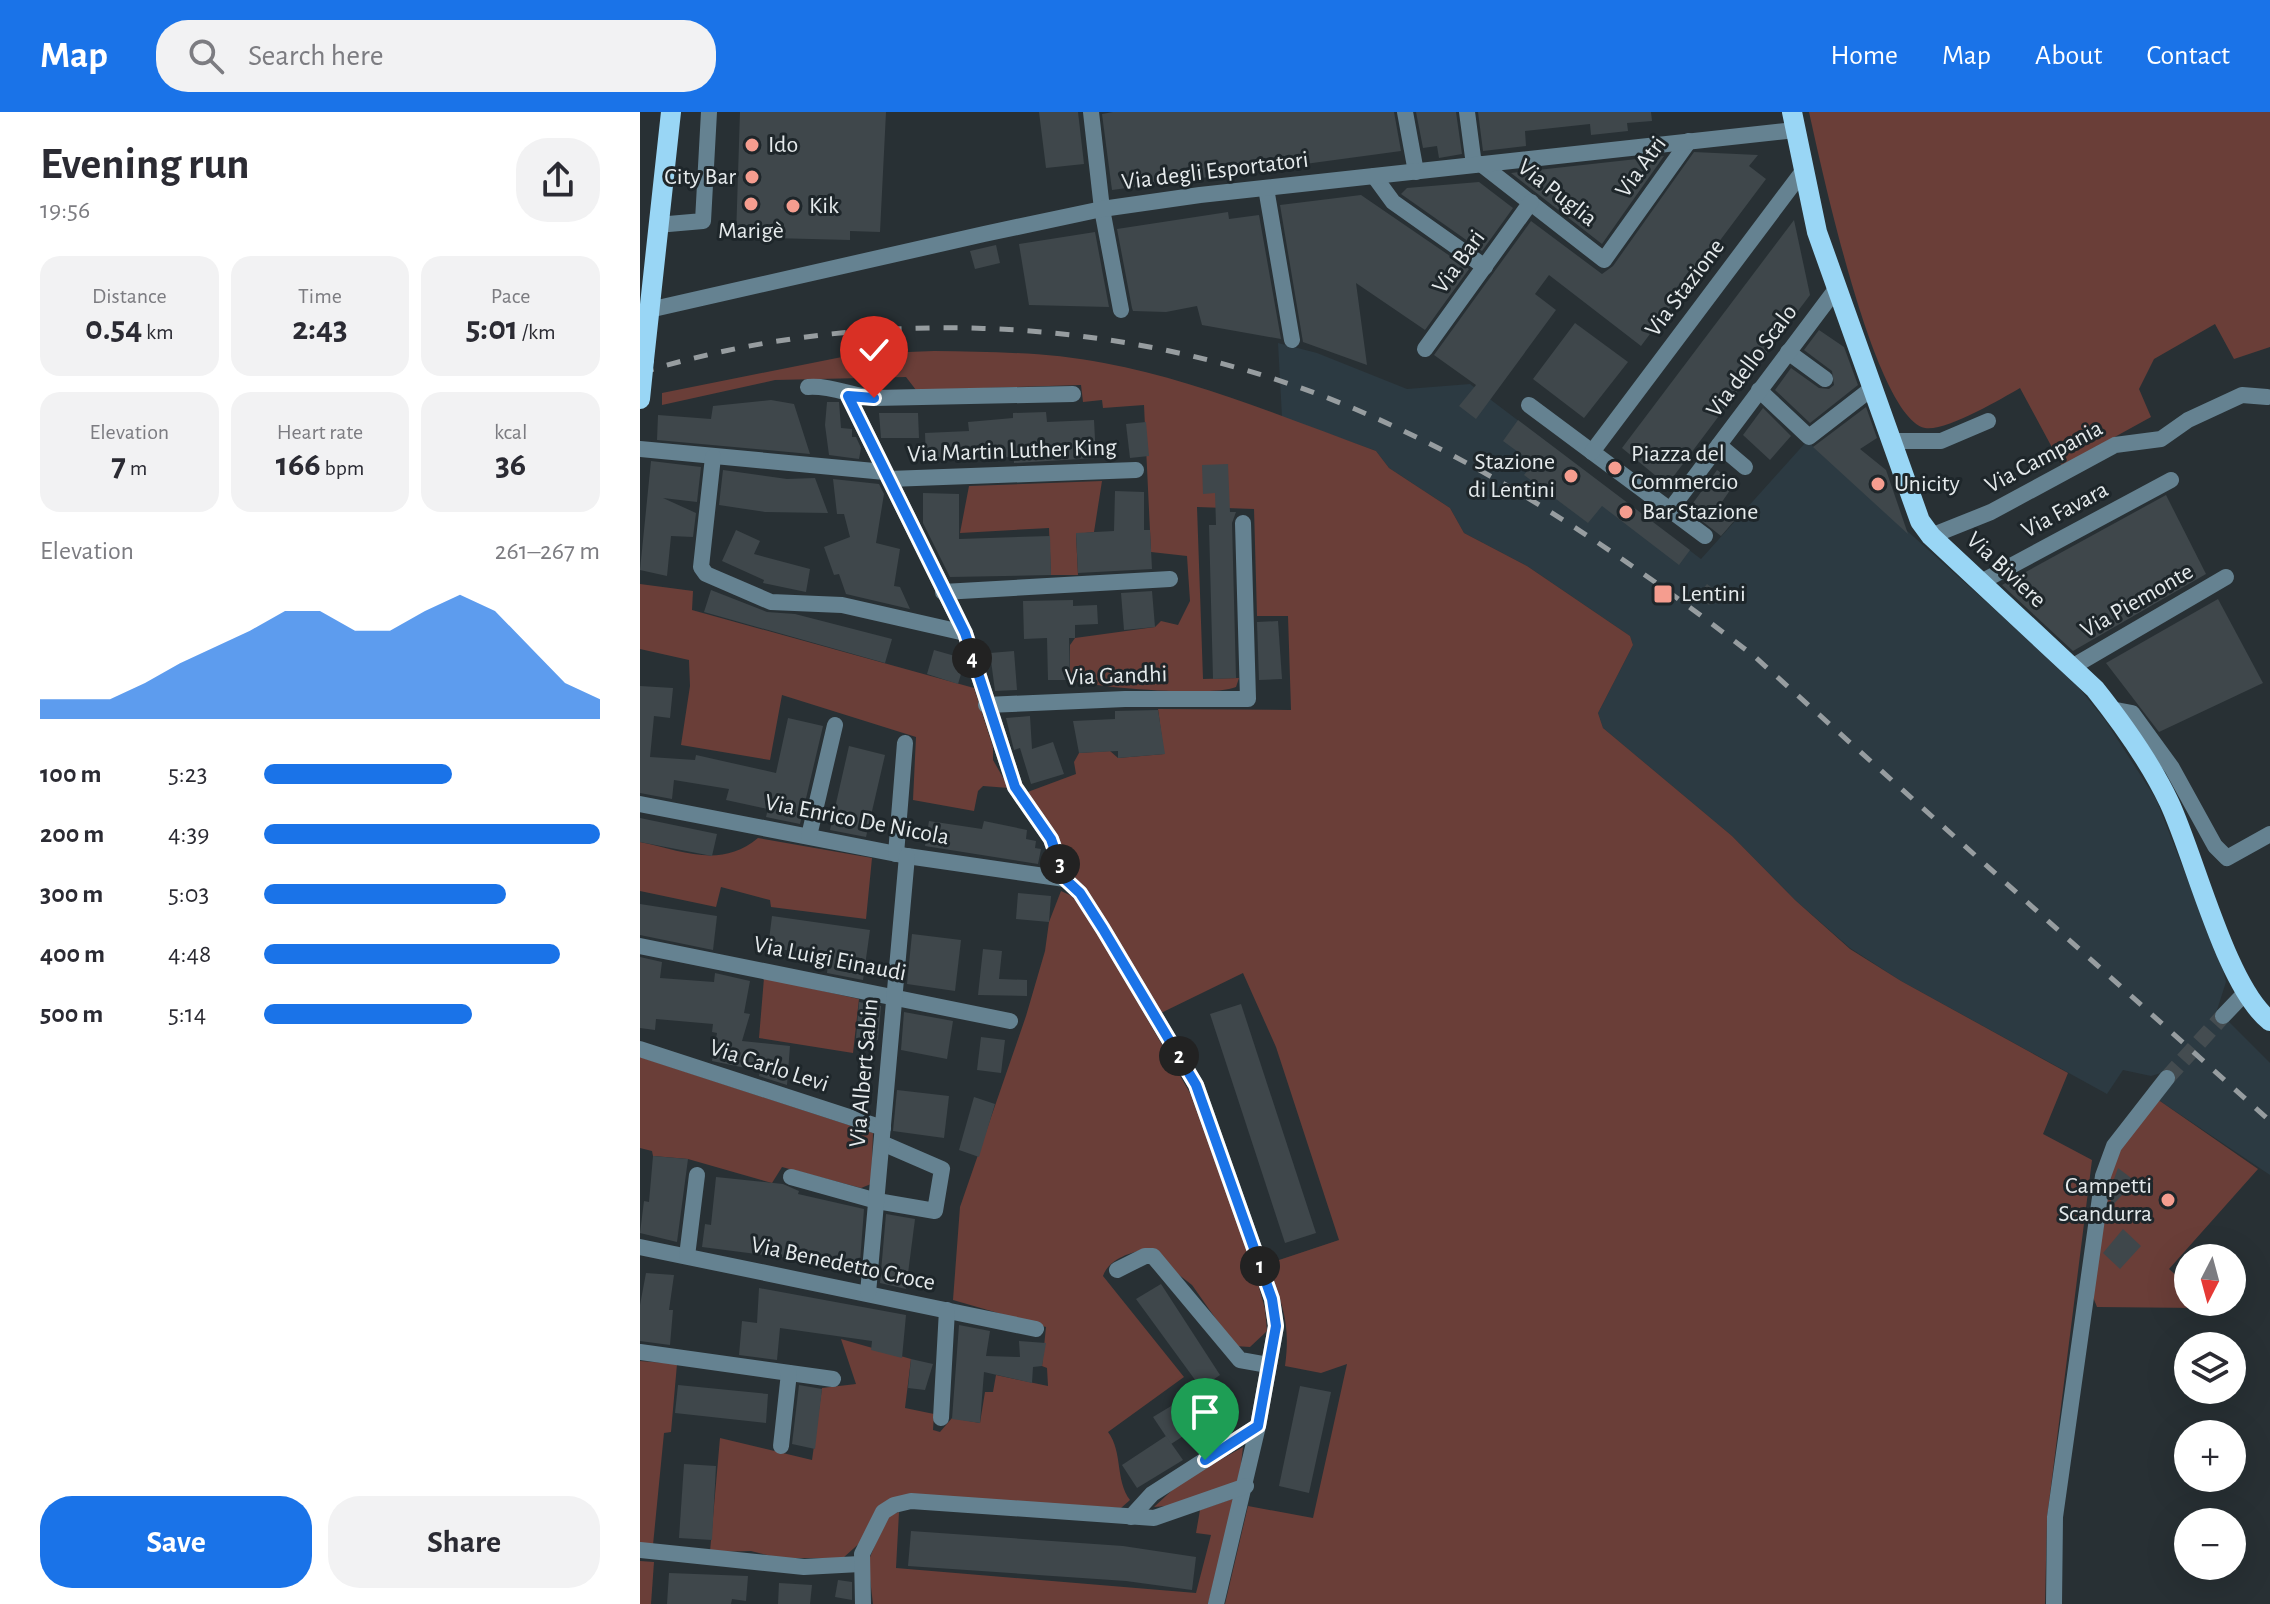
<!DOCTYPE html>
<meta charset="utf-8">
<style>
body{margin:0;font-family:"Alegreya Sans",sans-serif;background:#f2f2f3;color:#2b2b33;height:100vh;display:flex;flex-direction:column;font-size:30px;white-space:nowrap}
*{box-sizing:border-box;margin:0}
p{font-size:26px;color:#7c7c81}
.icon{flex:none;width:44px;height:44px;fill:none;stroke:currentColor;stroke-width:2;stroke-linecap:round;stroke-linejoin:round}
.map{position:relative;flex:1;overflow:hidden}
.details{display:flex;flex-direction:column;background:#fff;width:640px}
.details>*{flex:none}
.needle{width:52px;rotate:186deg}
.tools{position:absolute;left:1534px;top:1132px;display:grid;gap:16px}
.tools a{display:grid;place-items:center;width:72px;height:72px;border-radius:50%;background:#fff;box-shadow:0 8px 32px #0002;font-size:40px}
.pin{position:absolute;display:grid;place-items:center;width:68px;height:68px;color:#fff;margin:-82px -34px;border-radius:50% 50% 50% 0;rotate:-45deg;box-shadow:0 0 8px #0007}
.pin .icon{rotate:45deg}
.km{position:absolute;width:40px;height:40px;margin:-20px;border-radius:50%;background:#222;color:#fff;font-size:22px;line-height:40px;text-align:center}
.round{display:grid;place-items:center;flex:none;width:84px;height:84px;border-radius:32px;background:#f2f2f3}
.head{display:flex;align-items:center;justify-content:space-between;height:136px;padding:0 40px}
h1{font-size:44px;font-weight:600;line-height:60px}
.figures{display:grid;grid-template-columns:repeat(3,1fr);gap:12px;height:136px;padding:8px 40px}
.figures div{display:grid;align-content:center;border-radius:20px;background:#f2f2f3;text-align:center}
.figures b{font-size:34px;font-weight:600}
.figures small{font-size:22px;font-weight:400}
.figures p{font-size:22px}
.chart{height:224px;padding:16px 40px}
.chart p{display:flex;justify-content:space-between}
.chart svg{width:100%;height:144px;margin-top:8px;fill:#1a73e8;opacity:.7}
.cta{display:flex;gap:16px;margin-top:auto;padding:16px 40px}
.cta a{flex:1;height:92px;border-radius:32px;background:#1a73e8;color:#fff;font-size:32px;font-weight:600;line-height:92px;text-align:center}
.cta a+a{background:#f2f2f3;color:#2b2b33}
ul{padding:0 40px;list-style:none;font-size:26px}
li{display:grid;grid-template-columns:128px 96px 1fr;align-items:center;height:60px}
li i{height:20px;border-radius:10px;background:#1a73e8}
header{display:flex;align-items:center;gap:48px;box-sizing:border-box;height:112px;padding:0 40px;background:#1a73e8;color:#fff}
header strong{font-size:38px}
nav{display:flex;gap:44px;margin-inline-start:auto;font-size:28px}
.search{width:560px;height:72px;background:#f2f2f3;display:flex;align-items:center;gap:20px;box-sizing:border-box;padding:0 28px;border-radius:32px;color:#7c7c81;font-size:30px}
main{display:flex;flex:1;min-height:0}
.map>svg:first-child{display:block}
.built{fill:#2c3a42}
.green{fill:#6a3e38}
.building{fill:#3f474b}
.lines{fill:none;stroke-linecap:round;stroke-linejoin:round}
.minor-tunnel{stroke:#444c50;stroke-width:16;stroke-dasharray:16 8;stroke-linecap:butt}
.minor{stroke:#658291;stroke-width:16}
.major{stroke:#99d6f5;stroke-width:20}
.rail{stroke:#979da0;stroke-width:5;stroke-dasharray:14 14;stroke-linecap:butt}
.major-bridge{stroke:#99d6f5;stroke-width:20}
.route-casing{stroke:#fff;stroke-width:16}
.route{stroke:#1a73e8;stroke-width:10}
.poi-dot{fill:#f59d8f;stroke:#1e262a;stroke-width:3}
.labels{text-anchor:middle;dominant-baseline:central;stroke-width:6;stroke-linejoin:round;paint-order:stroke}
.poi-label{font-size:24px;fill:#e5eaec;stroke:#1e262a;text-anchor:start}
.street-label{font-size:24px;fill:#e5eaec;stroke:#1e262a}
</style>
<header>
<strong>Map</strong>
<div class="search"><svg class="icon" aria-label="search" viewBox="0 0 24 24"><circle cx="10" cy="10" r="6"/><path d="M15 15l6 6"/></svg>Search here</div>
<nav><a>Home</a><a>Map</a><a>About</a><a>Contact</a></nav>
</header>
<main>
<section class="details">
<div class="head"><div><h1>Evening run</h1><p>19:56</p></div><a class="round"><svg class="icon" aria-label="share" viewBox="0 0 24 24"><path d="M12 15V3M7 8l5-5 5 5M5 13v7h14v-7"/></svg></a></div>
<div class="figures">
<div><p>Distance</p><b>0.54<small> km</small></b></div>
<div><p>Time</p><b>2:43</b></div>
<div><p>Pace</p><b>5:01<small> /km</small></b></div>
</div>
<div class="figures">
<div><p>Elevation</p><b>7<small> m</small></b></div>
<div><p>Heart rate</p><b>166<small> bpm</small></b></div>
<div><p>kcal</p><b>36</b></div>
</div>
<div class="chart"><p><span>Elevation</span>261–267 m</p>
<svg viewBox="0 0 160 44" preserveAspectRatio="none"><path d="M0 44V38L10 38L20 38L30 33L40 27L50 22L60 17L70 11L80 11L90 17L100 17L110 11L120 6L130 11L140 22L150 33L160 38V44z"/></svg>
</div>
<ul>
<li><b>100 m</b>5:23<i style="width:56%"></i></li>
<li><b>200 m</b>4:39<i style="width:100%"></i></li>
<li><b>300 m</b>5:03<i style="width:72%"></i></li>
<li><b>400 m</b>4:48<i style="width:88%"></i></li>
<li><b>500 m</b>5:14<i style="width:62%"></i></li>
</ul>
<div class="cta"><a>Save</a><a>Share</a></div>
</section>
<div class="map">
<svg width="1630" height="1492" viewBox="0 0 1630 1492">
<rect width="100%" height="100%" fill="#283034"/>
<polygon class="built" points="638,231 677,241 767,277 830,272 1061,447 1167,329 1431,566 1465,608 1516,687 1583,858 1586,870 1577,898 1630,951 1630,1063 1517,987 1521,961 1511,964 1483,958 1467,982 1261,869 1210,836 1155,788 1092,724 963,616 958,601 993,533 990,524 887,454 824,421 810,396 749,356 736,339 642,305"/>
<g class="green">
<path d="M1169,0H1630V235L1594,247L1575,212L1514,247L1499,277L1511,305L1422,354L1380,276C1361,287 1305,320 1285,316C1234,305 1181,53 1169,0Z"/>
<path d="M294,239C351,240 408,240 464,251C556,268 648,307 736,339L749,356L810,396L824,421L887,454L990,524L993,533L958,601L963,616L1092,724L1155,788L1210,837L1261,869L1428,961L1403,1022L1452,1048L1407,1406L1405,1492H585L608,1394L673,1406L707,1252L681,1261L645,1254C651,1211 642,1191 627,1152L699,1128L636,935L603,861L521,901L431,760L424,738L385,681L436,662L434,650L439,641L470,639L478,646L524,642L518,597L651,598L648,504H617L614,397L557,395L563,567L599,566L596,575C574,585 456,576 430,568V533L435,526L515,515L521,509L538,513L550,489L547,444L511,440L504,293L463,296L462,288L443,290L441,273L276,278L266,265L135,268L22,293V281L217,242Z"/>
<polygon points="462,369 454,420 436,422 438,463 411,463 409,416 320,421 329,374"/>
<polygon points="0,472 53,479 52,498 334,576 353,635 353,648 369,676 343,674 338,679 334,699 273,688 276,625 142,583 130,648 41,633 50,574 49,548 0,537"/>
<path d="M118,726L232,746L226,807L131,795L130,788L81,775L76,795L0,779V730C43,739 81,757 118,726Z"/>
<path d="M421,779L434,785L446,801L550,981L613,1154L625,1197L627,1219L610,1235L595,1234L552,1173L506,1137C489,1141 469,1147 463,1164L544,1265L468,1320C483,1340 475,1368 490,1388L481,1396L273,1383L203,1446H139L111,1439L70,1440L80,1326L172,1348L182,1276L216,1272L201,1227L271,1247L265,1296L294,1302L293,1318L300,1320L312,1306L340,1311L345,1280H353L356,1263L408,1274L407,1256L402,1254L406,1215L313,1188L320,1095L386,904L405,839L409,810Z"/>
<polygon points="124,866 219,887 213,941 119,926"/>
<polygon points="0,945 233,1021 231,1072 221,1076 142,1055 132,1071 48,1047 13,1044 12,1039 0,1036"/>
<polygon points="1517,987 1618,1057 1529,1157 1548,1174 1548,1190 1568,1191 1559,1196 1457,1195 1453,1185 1473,1047"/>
<polygon points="0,1249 37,1252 31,1320 24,1321 13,1433 0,1432"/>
<polygon points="603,1335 599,1369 537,1393 514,1395 541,1370"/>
<polygon points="595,1386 568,1492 233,1492 228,1450 247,1404 259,1400 256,1456 556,1481 571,1423 556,1421 560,1398"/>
<polygon points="0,1449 14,1450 11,1492 0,1492"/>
</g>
<g class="building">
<polygon points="100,0 246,0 240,120 210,119 210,128 96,125"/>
<polygon points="399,0 438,0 444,52 406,56"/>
<polygon points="473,0 754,0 761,39 472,78 462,2"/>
<polygon points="776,0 816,0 822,42 799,46 797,34 783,36"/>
<polygon points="838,0 1011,0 1012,9 987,11 988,19 951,23 950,12 885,19 886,34 843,39"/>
<polygon points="1054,40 1118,43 1109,54 1126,67 1001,234 909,163 895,182 916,198 836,307 819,294 836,273 794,243 891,109 962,162 973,154"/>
<polygon points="1024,44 962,132 871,61"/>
<polygon points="839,70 873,96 842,139 761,82 767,76"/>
<polygon points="721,83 829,157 785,218 716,171 727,253 663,230 640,93"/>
<polygon points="588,100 589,107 619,103 641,227 562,213 557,194 526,200 493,199 492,196 477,117"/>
<polygon points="1154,108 1170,183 1027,373 982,336"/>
<polygon points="455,120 469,195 389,193 379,132"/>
<polygon points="356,133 360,151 335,157 330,139"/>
<polygon points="935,211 988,250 944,306 893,267"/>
<polygon points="1179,218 1204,235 1218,273 1170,311 1135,278 1151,256 1179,276 1189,277 1194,273 1192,259 1164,238"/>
<polygon points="131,288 154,292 170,342 17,328 18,303 71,307 73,294"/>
<polygon points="187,290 199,290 201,316 212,317 212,325 216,325 221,336 219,347 189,343 185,313"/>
<polygon points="1226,295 1237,326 1220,337 1246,358 1268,422 1173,335"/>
<polygon points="1123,296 1151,324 1130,348 1103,323"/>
<polygon points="406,300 407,310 454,308 456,346 374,351 374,345 286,347 285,321 329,319 328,310 373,306 373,301"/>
<polygon points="239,301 278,301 279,326 241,326"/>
<polygon points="878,308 1050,438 1039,453 962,394 948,411 884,363 893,351 863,329"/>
<polygon points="506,310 509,344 490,346 486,312"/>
<polygon points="11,349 61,355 57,390 23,386 56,401 53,425 31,424 27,464 0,458"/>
<polygon points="588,352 590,400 596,400 592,411 596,566 573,567 569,413 576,413 575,381 563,382 562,353"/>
<polygon points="83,358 147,367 175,366 188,401 125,400 79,393"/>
<polygon points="1077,358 1095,371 1077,397 1094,409 1081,424 1048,398"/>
<polygon points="193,367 239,372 244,382 236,431 260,437 254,474 260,475 270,497 206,482 199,462 194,463 184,435 210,425 204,402 197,402"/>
<polygon points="475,379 504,380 504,418 510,418 512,457 438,461 436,421 474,419"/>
<polygon points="283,381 319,382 319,427 410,424 411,463 310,465 283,411"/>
<polygon points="1526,383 1566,462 1433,539 1362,473"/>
<polygon points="96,418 120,429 114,442 170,457 166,480 123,471 124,468 82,449"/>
<polygon points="1067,472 1079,481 1069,493 1057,484"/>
<polygon points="71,478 127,500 155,502 252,527 245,551 64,500"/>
<polygon points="512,479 515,515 484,518 481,481"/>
<polygon points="1578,487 1623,571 1519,620 1466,551"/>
<polygon points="433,488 433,494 457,493 458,512 435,513 435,526 429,526 430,568 408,568 407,526 384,527 383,489"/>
<polygon points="638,509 642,567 619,568 617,510"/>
<polygon points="294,538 322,546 324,552 318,572 287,562"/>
<polygon points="374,539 377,578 355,579 350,541"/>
<polygon points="0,574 33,576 30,606 14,604 10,645 55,648 56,643 136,661 148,606 183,614 160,712 126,705 128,697 86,688 89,677 34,668 32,687 0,681"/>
<polygon points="518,598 525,642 478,646 478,639 439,641 433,609 475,607 475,599"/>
<polygon points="390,604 392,637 413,630 424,662 391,672 380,636 374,638 366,606"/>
<polygon points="209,634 245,643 226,725 190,718"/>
<polygon points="0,706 77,722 72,744 0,730"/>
<polygon points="289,709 342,717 344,709 387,718 386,727 396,729 395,736 401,737 398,752 285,734"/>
<polygon points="378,781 411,784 409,810 376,807"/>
<polygon points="0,792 77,804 73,838 0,823"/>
<polygon points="132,804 230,818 223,868 187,861 189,843 128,836"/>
<polygon points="272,822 321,828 315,879 267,872"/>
<polygon points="343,837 362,839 359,867 387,868 387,884 338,883"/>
<polygon points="0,845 22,850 20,866 74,870 75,861 110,869 104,901 110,902 102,929 150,934 147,973 119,964 120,959 72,949 77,921 72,920 73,912 16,907 15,918 0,916"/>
<polygon points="219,890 241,894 238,928 216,926"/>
<polygon points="601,892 676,1121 645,1131 570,902"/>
<polygon points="264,900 313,909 307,947 261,938"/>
<polygon points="341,925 365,928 361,961 337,958"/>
<polygon points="257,978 309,984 304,1026 253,1019"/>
<polygon points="334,985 355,992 339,1045 319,1038"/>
<polygon points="13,1044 48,1047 37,1130 0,1121 4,1089 9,1090"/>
<polygon points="1478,1056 1495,1069 1470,1096 1474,1067"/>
<polygon points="76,1065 143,1072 159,1079 158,1082 224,1097 219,1163 148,1146 62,1135 65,1112 71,1113"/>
<polygon points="246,1102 275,1107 266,1177 240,1171"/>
<polygon points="1483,1117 1501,1134 1480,1157 1463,1141"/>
<polygon points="6,1161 34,1163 29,1198 33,1198 30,1233 0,1229 0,1193"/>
<polygon points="521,1172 580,1263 561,1276 496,1187"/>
<polygon points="119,1176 266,1203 262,1246 231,1238 232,1229 140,1216 137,1248 99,1243 102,1209 117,1211"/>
<polygon points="319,1213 350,1219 346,1244 380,1245 379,1229 406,1231 402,1254 393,1255 392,1271 344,1260 340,1311 312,1307"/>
<polygon points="271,1247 293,1252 285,1278 268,1276"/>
<polygon points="38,1273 128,1282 126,1311 35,1301"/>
<polygon points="159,1273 182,1277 175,1337 152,1332"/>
<polygon points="660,1274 691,1280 669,1381 639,1374"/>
<polygon points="561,1276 579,1301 531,1332 513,1305"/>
<polygon points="526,1324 543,1348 497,1376 482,1353"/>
<polygon points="44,1352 76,1354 72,1428 39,1426"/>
<polygon points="271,1419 483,1434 556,1445 552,1478 486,1469 268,1454"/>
<polygon points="29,1461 108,1464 106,1489 92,1487 91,1492 27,1492"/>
<polygon points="198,1468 212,1470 212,1488 195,1485"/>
<polygon points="139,1471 172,1473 170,1492 138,1492"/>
</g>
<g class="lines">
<polyline class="minor-tunnel" points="1527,966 1583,904"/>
<g class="minor">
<polyline points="451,0 462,97 481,198"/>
<polyline points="765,0 776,60"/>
<polyline points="827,0 834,53"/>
<polyline points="841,52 964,148 1049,29"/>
<polyline points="734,64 753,90 845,155"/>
<polyline points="626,76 652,228"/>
<polyline points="17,113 63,109 69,0"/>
<polyline points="9,198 344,122 462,97 560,83 1155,18"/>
<polyline points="785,237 891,90"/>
<polyline points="1148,240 1185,267"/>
<path d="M168,275C190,273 212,284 234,286L433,282"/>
<polyline points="1119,278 1169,325 1231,277"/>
<polyline points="208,284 325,521 375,675 411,727 425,767 440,781 463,817 556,973 632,1187 636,1214 618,1314 576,1492"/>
<polyline points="889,293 1065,424"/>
<polyline points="1252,329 1301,329 1348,309"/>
<polyline points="1079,333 1105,355"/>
<polyline points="0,337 245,360"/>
<polyline points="952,340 1163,59"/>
<polyline points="73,345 61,455 66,462 131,490 202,493 325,521"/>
<polyline points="249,367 496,358"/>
<polyline points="1030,398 1196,177"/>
<polyline points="1291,424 1351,400 1475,333 1521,327 1548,308 1602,283 1627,285"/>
<polyline points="1341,470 1531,368"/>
<polyline points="303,480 530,467"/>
<polyline points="1432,555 1586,465"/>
<polyline points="346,593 485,587 608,587 603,411"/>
<polyline points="1471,597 1492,601 1532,656 1575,734 1587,746 1630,722"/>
<polyline points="0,692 267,744 425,767"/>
<polyline points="169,724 195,613"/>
<polyline points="256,742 265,631"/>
<polyline points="0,834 370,909"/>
<polyline points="1583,904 1604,882"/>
<polyline points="0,937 243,1016"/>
<polyline points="151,1065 237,1089 295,1099 302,1057 242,1031"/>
<polyline points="0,1135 396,1217"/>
<polyline points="47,1144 57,1063"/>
<polyline points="477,1158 505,1144 513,1144 600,1248 628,1253"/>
<polyline points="228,1181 267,744"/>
<polyline points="0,1240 193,1267"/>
<polyline points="301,1306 307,1198"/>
<polyline points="141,1334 149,1261"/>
<polyline points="491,1405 512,1382 618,1314"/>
<polyline points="0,1438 164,1455 220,1452"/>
<polyline points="223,1492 222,1442 243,1400 254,1393 271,1389 514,1406 606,1374"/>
<polyline points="1414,1492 1415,1405 1463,1064 1474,1034 1527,966"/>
</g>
<g class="major">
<path d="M1152,0L1177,120L1280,409L1291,424L1455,577C1482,611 1510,650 1529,690C1555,745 1586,875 1630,909"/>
<polyline points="4,248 31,0"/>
</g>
<path class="rail" d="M0,261C231,190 493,203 715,297C861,359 990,448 1114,544L1630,1009"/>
<polyline class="major-bridge" points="0,287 4,248"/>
</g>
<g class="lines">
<defs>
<polyline id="route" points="234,286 208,284 325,521 375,675 411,727 425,767 440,781 463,817 556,973 632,1187 636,1214 618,1314 565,1348"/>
</defs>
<use href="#route" class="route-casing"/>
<use href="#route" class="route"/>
</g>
<g class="poi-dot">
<circle cx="112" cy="33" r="8"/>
<circle cx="112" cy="65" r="8"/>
<circle cx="111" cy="92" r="8"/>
<circle cx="153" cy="94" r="8"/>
<circle cx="975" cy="356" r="8"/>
<circle cx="931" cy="364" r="8"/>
<circle cx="1238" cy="372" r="8"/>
<circle cx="986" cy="400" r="8"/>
<rect x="1013" y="472" width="20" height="20" rx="4"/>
<circle cx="1528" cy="1088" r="8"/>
</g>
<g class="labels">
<g class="poi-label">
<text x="128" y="33">Ido</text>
<text x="96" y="65" text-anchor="end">City Bar</text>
<text x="169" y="94">Kik</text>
<text x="111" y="119" text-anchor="middle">Marigè</text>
<text x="991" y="342">Piazza del<tspan x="991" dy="28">Commercio</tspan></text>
<text x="915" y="350" text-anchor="end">Stazione<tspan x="915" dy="28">di Lentini</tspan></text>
<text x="1254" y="372">Unicity</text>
<text x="1002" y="400">Bar Stazione</text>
<text x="1041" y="482">Lentini</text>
<text x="1512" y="1074" text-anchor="end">Campetti<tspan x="1512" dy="28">Scandurra</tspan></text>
</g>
<g class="street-label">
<text transform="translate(1001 55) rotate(-54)">Via Atri</text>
<text transform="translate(575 59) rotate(-7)">Via degli Esportatori</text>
<text transform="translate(917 81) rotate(38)">Via Puglia</text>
<text transform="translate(819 150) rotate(-54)">Via Bari</text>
<text transform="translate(1045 176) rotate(-53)">Via Stazione</text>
<text transform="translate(1112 249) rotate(-53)">Via dello Scalo</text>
<text transform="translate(372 339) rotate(-2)">Via Martin Luther King</text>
<text transform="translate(1404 345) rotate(-28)">Via Campania</text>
<text transform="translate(1425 398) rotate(-28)">Via Favara</text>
<text transform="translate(1366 458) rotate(43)">Via Biviere</text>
<text transform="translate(1497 489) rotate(-30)">Via Piemonte</text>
<text transform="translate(476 564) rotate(-2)">Via Gandhi</text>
<text transform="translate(217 708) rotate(11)">Via Enrico De Nicola</text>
<text transform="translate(190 847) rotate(11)">Via Luigi Einaudi</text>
<text transform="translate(129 954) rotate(18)">Via Carlo Levi</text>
<text transform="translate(224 961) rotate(-85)">Via Albert Sabin</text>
<text transform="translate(203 1152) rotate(12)">Via Benedetto Croce</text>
</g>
</g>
</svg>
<div class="tools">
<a><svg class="needle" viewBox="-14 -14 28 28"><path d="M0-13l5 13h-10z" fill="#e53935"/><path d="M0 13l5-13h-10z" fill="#7c7c81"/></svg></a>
<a><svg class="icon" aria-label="layers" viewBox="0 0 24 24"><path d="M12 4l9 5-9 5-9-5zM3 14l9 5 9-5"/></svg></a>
<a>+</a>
<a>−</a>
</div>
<div class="pin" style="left:565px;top:1348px;background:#1e9e55"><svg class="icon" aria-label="arrive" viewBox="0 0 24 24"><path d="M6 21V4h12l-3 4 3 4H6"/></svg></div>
<div class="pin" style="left:234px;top:286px;background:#d93025"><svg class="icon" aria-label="check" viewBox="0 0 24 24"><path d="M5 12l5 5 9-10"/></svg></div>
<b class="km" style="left:620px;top:1154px">1</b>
<b class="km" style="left:539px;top:944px">2</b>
<b class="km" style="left:420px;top:752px">3</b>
<b class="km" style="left:332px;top:546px">4</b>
</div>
</main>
